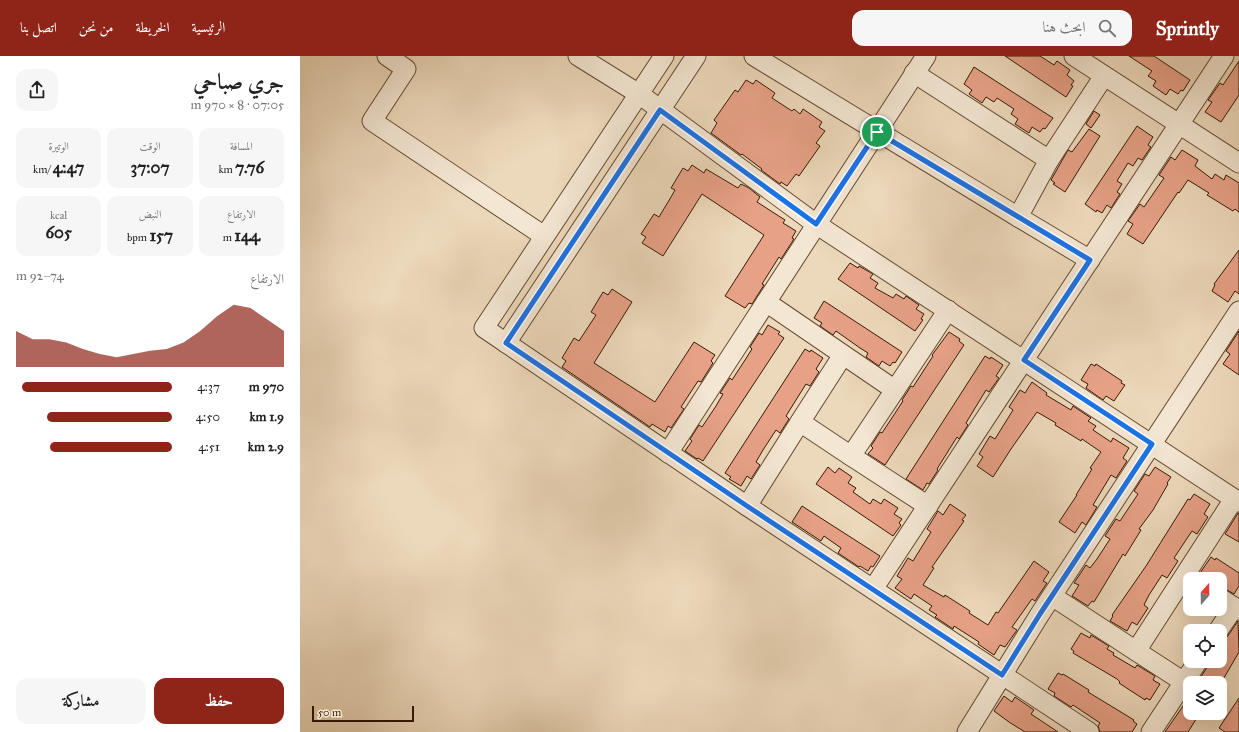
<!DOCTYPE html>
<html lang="ar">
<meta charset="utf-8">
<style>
body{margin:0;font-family:"IM FELL Great Primer",Amiri,serif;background:#f6f6f6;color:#222;direction:rtl;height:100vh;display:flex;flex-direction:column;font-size:15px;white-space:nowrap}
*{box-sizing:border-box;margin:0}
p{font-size:13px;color:#767676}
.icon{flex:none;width:22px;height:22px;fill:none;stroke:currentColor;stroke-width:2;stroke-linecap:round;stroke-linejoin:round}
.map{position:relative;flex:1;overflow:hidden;direction:ltr}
.side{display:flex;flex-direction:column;background:#fff;width:300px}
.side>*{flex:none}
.needle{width:26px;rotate:20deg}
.controls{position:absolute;left:883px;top:516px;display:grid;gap:8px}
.controls a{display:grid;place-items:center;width:44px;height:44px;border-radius:8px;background:#fff;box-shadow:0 4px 16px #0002;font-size:20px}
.scale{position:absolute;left:12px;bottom:10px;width:102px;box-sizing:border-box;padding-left:4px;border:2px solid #381a03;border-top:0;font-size:11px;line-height:14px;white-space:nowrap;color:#381a03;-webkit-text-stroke:3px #f3e6d2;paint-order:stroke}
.pin{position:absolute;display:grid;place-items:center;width:34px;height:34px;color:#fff;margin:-17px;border:2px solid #fff;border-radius:50%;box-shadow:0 1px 4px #0007}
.round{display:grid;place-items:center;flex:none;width:42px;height:42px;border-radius:12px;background:#f6f6f6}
.headline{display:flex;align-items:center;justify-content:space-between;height:68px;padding:0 16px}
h1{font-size:22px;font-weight:800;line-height:30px}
.figures{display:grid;grid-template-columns:repeat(3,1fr);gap:6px;height:68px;padding:4px 16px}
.figures div{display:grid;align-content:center;border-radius:10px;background:#f6f6f6;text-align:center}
.figures b{font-size:17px;font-weight:800}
.figures small{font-size:11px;font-weight:400}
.figures p{font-size:11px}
.chart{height:112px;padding:8px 16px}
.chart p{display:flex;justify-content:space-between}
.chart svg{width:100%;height:72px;margin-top:4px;fill:#8f2418;opacity:.7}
.action{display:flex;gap:8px;margin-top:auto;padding:8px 16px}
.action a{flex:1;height:46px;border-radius:12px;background:#8f2418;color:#fff;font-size:16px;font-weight:800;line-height:46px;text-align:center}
.action a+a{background:#f6f6f6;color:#222}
ul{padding:0 16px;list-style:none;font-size:13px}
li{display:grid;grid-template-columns:64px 48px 1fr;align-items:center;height:30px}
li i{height:10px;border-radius:5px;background:#8f2418}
header{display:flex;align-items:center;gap:24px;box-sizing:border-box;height:56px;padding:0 20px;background:#8f2418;color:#fff}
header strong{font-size:19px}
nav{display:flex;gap:22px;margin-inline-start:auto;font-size:14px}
.search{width:280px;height:36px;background:#f6f6f6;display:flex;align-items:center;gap:10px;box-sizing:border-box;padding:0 14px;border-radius:12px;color:#767676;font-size:15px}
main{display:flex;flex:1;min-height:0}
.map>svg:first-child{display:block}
.building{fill:#e7a187;stroke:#381a03}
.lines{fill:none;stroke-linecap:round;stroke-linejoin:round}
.minor-casing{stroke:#654a31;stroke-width:21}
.minor{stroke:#f3e6d2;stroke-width:19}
.route-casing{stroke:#fff;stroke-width:8}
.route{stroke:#1a73e8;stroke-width:5}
</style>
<header>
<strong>Sprintly</strong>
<div class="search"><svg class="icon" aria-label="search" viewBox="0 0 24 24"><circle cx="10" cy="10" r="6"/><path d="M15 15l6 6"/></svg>ابحث هنا</div>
<nav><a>الرئيسية</a><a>الخريطة</a><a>من نحن</a><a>اتصل بنا</a></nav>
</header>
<main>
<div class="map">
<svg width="939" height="676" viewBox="0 0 939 676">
<rect width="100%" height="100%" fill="#ecd8ba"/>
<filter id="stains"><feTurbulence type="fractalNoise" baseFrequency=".005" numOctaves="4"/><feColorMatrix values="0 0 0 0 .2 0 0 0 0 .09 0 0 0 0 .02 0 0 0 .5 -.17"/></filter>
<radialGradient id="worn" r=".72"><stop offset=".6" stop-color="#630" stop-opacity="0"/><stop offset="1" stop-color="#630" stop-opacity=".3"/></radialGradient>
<g class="building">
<polygon points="705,0 740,0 754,9 757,5 770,14 767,19 774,25 771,29 773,30 766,41"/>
<polygon points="829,0 854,0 890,24 883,35 881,34 878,38 870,33 866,39 853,30 856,25 848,20 852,15"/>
<polygon points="939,5 939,39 921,66 905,56 912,46 908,44 920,27 923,29"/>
<polygon points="674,11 753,62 745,73 743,72 740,76 732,71 729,77 715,68 718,63 711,58 714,53 697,42 694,46 686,41 682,47 669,38 672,34 664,28"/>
<polygon points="446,24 453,28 456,24 475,37 472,42 492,55 494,53 500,58 503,53 522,66 519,71 525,75 516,87 520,90 499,120 496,118 487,130 481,126 480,128 461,114 462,113 442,98 441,99 411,77 417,67 414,64 435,34 438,36"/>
<polygon points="794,55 800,59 791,72 786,68"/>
<polygon points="837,70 853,81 848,89 851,91 842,104 838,102 833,110 828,107 817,125 822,128 817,136 820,138 811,152 807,149 802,157 797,154 796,156 785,148"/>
<polygon points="789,73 800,80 765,136 753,128 755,127 751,124 768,94 772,96"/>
<polygon points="882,94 898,104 895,110 912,123 915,118 924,124 926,119 939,127 939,156 935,153 933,155 907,139 909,137 888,124 879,137 878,136 843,188 827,178 833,168 828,165 840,148 844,151 864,122 859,119 871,101 875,104"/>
<polygon points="392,109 404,117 406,113 438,132 441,128 449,132 460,141 457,146 485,164 483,167 496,175 492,182 494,183 481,203 479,201 462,228 464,229 452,248 449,247 445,252 425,240 464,179 402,138 363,200 342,187 346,181 341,178 354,158 359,161 371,141 375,134 371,132 383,112 388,115"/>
<polygon points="939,194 939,238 935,235 928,246 912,235 915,229 914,228"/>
<polygon points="550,207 558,212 559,210 573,218 570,222 578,227 575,232 593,242 596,238 604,243 606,240 619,249 616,253 624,258 621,263 623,264 615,275 538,223"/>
<polygon points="312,233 332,246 294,307 355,346 394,286 415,299 411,305 413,307 401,326 398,325 381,351 384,353 371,372 368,370 365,376 352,368 350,371 262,311 266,305 262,302 274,282 279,285 296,259 291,256 303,236 308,239"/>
<polygon points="524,245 602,296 595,307 593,306 590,310 582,305 579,310 566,301 568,297 560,292 536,275 533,279 520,270 522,267 514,262"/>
<polygon points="468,269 480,276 478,278 484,282 403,405 398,402 397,403 385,395 392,385 390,383 399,369 402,371 416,350 423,338 420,337 430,322 432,324 445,304 452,293 450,291 459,277 462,279"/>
<polygon points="939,275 939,319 923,308 930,298 926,295"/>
<polygon points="649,276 660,283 659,285 664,289 585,409 568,398 573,392 571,390 580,376 582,377 603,345 602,344 611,330 613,331 633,300 632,299"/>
<polygon points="505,293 510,296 511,294 523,302 516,313 519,316 510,330 506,328 486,360 489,363 480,377 476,374 463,394 456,406 460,409 451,423 447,420 441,430 429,423 431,421 425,417"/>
<polygon points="685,300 690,303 691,301 703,309 696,320 699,322 689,336 686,334 666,367 668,369 659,383 657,381 637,413 638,414 629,428 627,427 623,434 606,423"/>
<polygon points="791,308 795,310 796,308 822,325 821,327 825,329 814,345 806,340 803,344 786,332 788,328 781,324"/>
<polygon points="732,326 747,337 746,339 771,354 773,350 791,362 788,365 796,370 793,374 811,386 813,382 829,392 823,402 827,405 816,422 811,419 793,449 797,451 786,469 782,466 775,477 759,466 777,439 776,439 792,413 790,412 801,396 782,383 781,385 755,369 756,367 737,356 711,393 693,421 677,410 683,401 679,398 690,380 695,383 713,354 709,351 720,334 725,337"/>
<polygon points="528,411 535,417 539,412 552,421 548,427 556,432 553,436 570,448 573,443 581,448 584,443 598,452 594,458 602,463 599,467 601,469 593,480 516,428"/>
<polygon points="855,411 871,421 867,427 868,428 853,454 839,473 841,474 825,500 823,498 794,546 792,545 788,550 772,540 779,529 774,527 786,509 790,512 797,503 810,483 805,480 816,463 820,465 838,438 834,435 845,418 849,420"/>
<polygon points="894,438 910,448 904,458 908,461 897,478 892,475 874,502 878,505 867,522 862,519 849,539 844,549 848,552 837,569 832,566 827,575 810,565 813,560 812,559 846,510 888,443 890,444"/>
<polygon points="650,448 666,459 662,464 664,465 632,511 634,512 623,529 644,541 645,539 670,555 669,557 688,569 696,556 698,557 734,505 749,516 743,525 747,527 735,545 732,543 712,571 717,574 705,591 700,589 694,599 678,588 679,586 654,570 653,573 635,561 637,559 629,554 632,550 614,538 611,543 595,532 602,523 597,520 608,502 613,505 631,476 627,473 638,455 643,459"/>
<polygon points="502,450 580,500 573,511 571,510 568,515 560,510 559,511 538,497 541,492 524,480 521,485 492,466"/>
<polygon points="938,457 939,457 939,486 925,478"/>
<polygon points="911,501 915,504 916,502 939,517 939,530 934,538 920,530 920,523 909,523 900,517"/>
<polygon points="938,565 939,596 921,627 897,627 911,605 920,605 920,585 927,581"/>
<polygon points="781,577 790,582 791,579 809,590 807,593 814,597 813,599 835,612 837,609 855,620 853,624 860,628 850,644 846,642 845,644 819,627 820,626 817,623 773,597 774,595 771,593"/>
<polygon points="758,617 762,619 763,618 789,634 788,636 834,664 833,665 837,668 832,676 800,676 798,670 800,667 773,649 771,651 754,640 755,637 748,633"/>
<polygon points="704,640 712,646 715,641 734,654 731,658 758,676 725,676 709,666 694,655"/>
<polygon points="890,640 890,657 900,657 888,676 865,676"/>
<polygon points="939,642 939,676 925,676 919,672"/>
</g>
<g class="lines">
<defs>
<g id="minor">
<polyline points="87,0 106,13 72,65 244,180"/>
<polyline points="278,0 339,38 516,168 939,446"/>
<polyline points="364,0 184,272 447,450 789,676"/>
<polyline points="454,0 718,161"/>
<polyline points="774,0 939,107"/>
<polyline points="614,17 749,104"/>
<polyline points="790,204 718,161 749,104 804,20"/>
<polyline points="466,246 595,334 648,254"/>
<polyline points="206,287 396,0"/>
<polyline points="543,299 500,366 551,400 595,334"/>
<polyline points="368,397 626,0"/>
<polyline points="551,400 628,450"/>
<polyline points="447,450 500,366"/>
<polyline points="573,533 924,0"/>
<polyline points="752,540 836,595"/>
<polyline points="920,542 934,551"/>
<polyline points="918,575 934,551 939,554"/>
<polyline points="898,605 884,626 836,595 934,443"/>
<polyline points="667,676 740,558 939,255"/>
<polyline points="851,676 884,626"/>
</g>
</defs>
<use href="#minor" class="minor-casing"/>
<use href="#minor" class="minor"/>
</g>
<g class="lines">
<defs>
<polygon id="route" points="360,54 516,168 577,76 790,204 724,304 852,388 740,558 702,619 447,450 206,287"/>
</defs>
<use href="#route" class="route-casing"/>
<use href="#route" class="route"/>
</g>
<rect width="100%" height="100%" filter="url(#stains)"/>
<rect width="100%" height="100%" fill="url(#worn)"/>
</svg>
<div class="controls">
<a><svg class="needle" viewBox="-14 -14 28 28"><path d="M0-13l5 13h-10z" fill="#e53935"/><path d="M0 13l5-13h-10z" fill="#767676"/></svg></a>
<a><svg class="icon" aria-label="locate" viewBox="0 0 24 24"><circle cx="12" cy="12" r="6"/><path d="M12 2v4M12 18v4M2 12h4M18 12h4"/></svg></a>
<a><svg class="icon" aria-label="layers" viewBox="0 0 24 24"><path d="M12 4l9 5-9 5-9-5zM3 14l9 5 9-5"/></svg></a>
</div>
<div class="scale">50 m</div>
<div class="pin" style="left:577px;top:76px;background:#1e9e55"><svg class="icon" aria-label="arrive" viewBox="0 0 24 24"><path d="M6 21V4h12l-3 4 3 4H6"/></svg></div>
</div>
<section class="side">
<div class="headline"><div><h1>جري صباحي</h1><p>07:05 · 8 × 970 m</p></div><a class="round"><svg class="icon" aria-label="share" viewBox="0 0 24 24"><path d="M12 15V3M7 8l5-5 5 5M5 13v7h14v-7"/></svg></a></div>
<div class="figures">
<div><p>المسافة</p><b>7.76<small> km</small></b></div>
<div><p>الوقت</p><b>37:07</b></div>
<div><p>الوتيرة</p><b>4:47<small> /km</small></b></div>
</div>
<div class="figures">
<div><p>الارتفاع</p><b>144<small> m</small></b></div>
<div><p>النبض</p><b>157<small> bpm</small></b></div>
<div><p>kcal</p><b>605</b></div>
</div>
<div class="chart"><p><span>الارتفاع</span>74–92 m</p>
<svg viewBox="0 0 160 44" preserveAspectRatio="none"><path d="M0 44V22L10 27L20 27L30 29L40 33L50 36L60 38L70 36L80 34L90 33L100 29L110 22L120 13L130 6L140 8L150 15L160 22V44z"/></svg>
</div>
<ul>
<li><b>970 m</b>4:37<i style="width:96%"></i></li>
<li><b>1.9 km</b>4:50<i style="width:80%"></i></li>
<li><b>2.9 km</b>4:51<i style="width:78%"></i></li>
</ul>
<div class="action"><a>حفظ</a><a>مشاركة</a></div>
</section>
</main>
